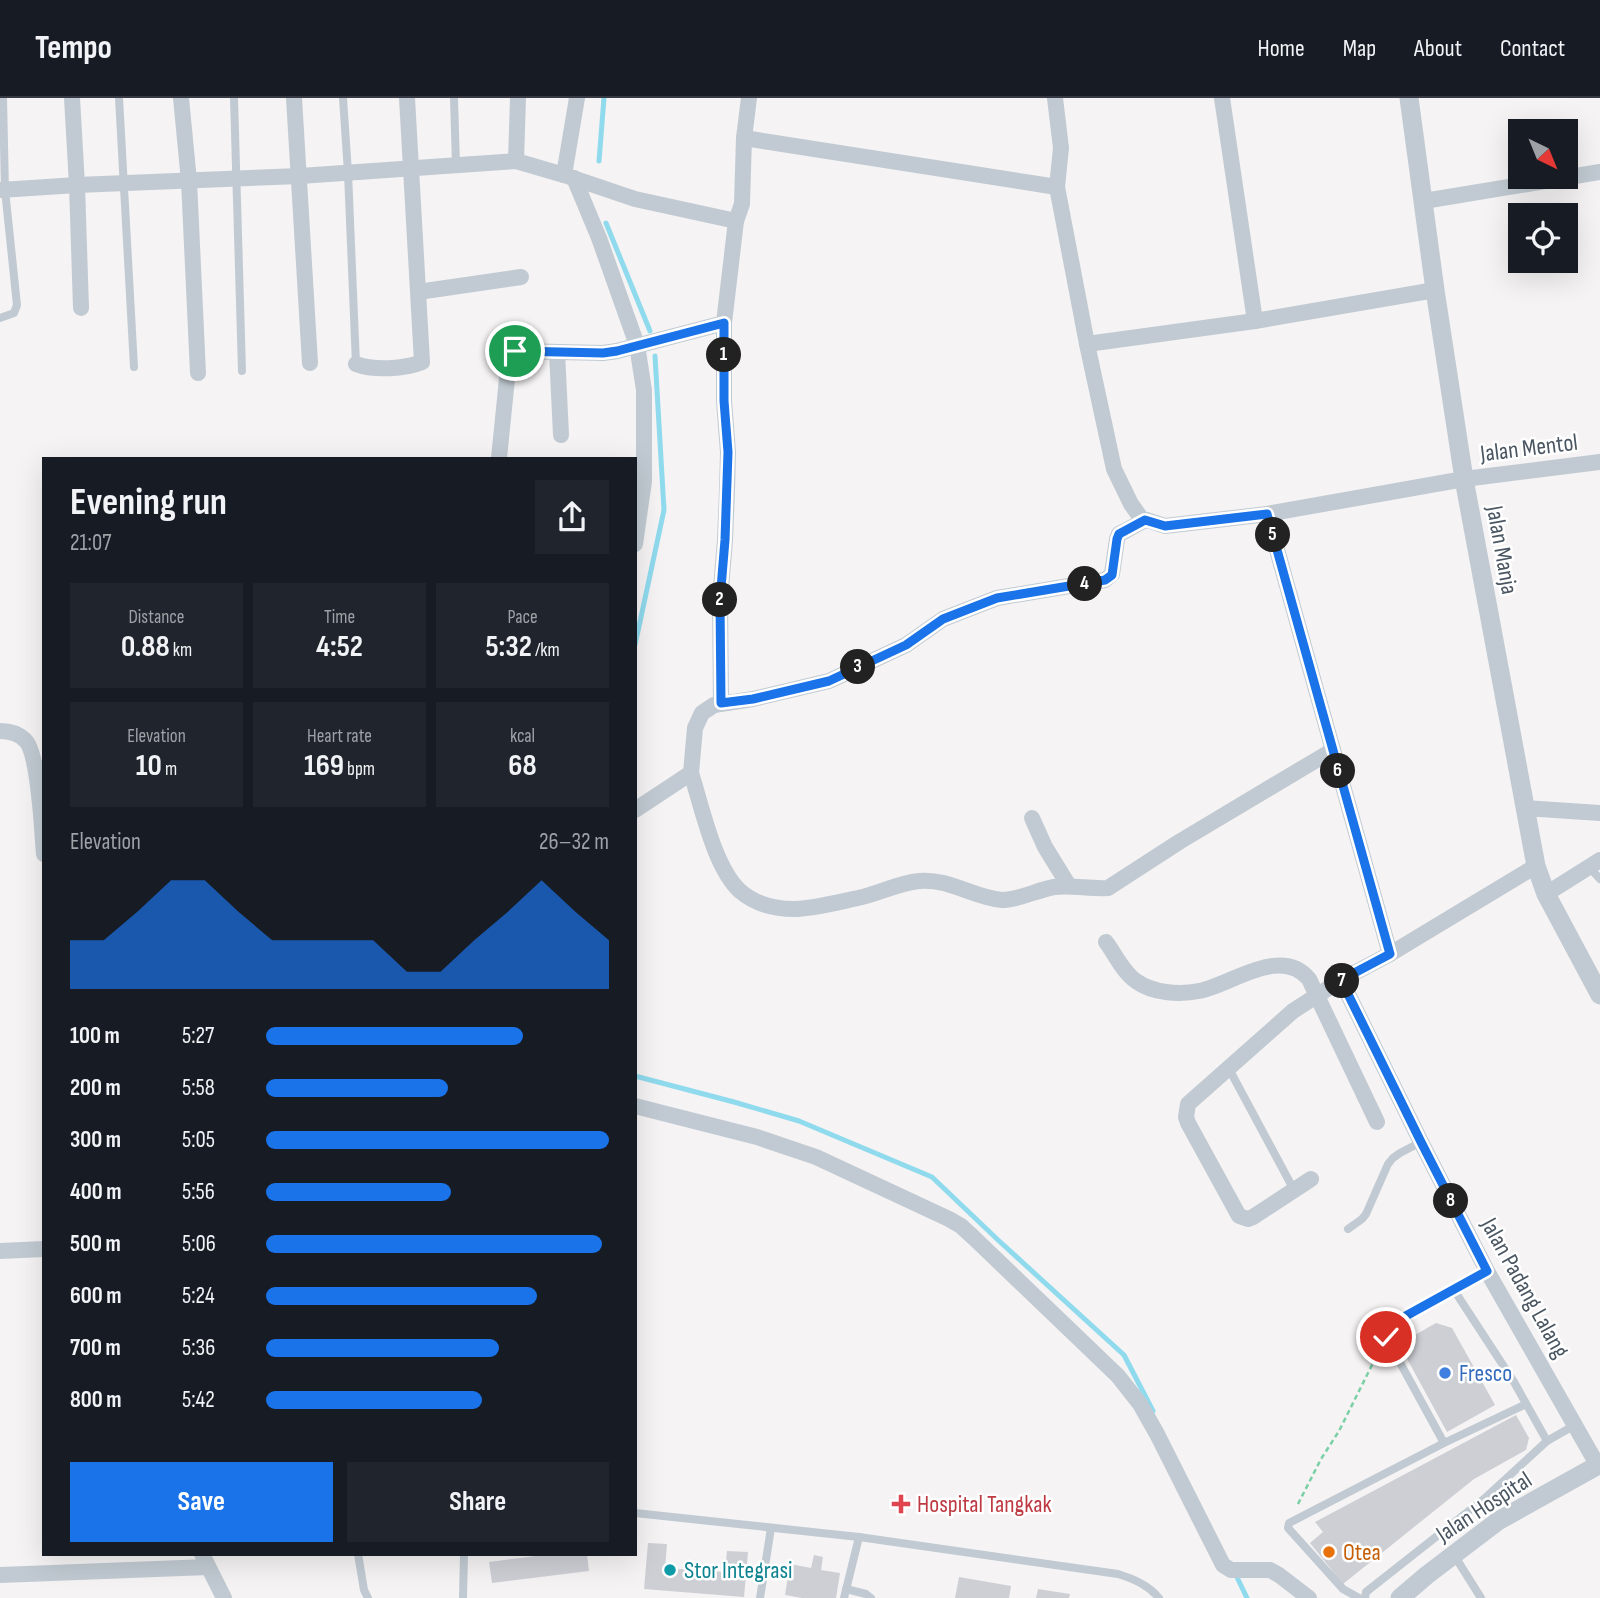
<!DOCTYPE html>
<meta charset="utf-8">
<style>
body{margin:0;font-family:"Sofia Sans Condensed",sans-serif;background:#20242c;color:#f1f3f6;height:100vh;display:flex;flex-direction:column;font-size:26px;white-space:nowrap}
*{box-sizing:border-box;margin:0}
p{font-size:23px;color:#9ea1a6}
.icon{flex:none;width:38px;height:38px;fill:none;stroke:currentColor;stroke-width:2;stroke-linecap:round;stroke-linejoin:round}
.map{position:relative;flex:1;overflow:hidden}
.drawer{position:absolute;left:42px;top:359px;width:595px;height:1099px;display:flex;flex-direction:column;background:#171b24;border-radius:0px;box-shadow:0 7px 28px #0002}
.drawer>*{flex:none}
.needle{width:46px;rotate:137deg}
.tools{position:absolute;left:1508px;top:21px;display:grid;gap:14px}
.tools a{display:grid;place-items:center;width:70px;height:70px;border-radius:0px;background:#171b24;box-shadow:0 7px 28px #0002;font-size:35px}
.pin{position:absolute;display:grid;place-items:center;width:60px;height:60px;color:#fff;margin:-30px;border:4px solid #fff;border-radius:50%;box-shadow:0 2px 7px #0007}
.km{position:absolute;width:35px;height:35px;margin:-18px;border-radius:50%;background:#222;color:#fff;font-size:19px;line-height:35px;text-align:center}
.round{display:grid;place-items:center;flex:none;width:74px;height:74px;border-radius:0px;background:#20242c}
.summary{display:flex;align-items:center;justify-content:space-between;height:119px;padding:0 28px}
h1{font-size:38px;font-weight:700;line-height:52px}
.figures{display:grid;grid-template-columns:repeat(3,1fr);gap:10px;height:119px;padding:7px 28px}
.figures div{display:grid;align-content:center;border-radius:0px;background:#20242c;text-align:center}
.figures b{font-size:30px;font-weight:700}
.figures small{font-size:19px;font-weight:400}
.figures p{font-size:19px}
.chart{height:196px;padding:14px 28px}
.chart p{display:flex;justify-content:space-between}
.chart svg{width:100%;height:126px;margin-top:7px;fill:#1a73e8;opacity:.7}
.primary-button{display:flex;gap:14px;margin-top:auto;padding:14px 28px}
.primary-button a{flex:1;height:80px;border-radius:0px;background:#1a73e8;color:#fff;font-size:28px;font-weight:700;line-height:80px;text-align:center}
.primary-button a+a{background:#20242c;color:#f1f3f6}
ul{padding:0 28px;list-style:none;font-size:23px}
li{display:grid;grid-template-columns:112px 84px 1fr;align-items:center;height:52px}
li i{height:18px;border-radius:9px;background:#1a73e8}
header{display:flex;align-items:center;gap:42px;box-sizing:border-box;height:98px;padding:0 35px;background:#171b24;border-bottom:2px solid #363941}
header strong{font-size:33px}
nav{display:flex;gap:38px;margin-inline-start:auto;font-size:24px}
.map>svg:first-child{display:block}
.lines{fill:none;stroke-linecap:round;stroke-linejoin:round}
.stream{stroke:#90daee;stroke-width:5}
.building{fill:#cdcfd5}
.path{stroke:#7ad0a6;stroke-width:2.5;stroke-dasharray:5 3.5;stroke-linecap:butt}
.service{stroke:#c1cad2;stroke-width:8}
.minor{stroke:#c1cad2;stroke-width:16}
.tertiary{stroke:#c1cad2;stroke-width:19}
.route-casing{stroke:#fff;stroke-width:14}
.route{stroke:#1a73e8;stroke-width:9}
.shop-dot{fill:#3f7fe0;stroke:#fff;stroke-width:2.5}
.health-dot{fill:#e0444e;stroke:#fff;stroke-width:2.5}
.food-dot{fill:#e8710a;stroke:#fff;stroke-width:2.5}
.culture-dot{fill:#0f9aa8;stroke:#fff;stroke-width:2.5}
.labels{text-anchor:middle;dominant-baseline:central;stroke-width:5;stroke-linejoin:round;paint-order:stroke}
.street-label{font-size:24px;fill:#4a5661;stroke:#fff}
.shop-label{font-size:24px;fill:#366cbe;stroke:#fff;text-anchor:start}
.health-label{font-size:24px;fill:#be3a42;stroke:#fff;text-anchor:start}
.food-label{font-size:24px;fill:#c56008;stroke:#fff;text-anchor:start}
.culture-label{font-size:24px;fill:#0d838f;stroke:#fff;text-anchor:start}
</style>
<header>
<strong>Tempo</strong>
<nav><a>Home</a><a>Map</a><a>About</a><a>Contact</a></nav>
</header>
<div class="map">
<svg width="1600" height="1500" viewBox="0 0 1600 1500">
<rect width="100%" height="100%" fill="#f5f3f3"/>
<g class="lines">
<g class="stream">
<polyline points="599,63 604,0"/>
<polyline points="606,125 650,233"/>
<polyline points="635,547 664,412 655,258"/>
<polyline points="635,978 734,1004 799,1023 932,1079 998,1142 1124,1257 1153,1313"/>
<polyline points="1235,1475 1247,1500"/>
</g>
</g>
<g class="building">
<polygon points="1436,1225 1452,1230 1495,1307 1447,1334 1399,1246"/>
<polygon points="1516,1317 1529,1340 1526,1352 1474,1381 1343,1486 1310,1445 1323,1434 1315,1424"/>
<polygon points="648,1445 667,1446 665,1470 725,1474 727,1453 748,1454 744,1499 644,1491"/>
<polygon points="552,1456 587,1456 589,1473 492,1485 489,1464"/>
<polygon points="814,1457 823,1459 821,1472 840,1475 836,1500 802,1500 785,1497 790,1466 811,1470"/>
<polygon points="959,1479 1011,1488 1009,1500 955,1500"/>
<polygon points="1038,1491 1070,1496 1069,1500 1036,1500"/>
</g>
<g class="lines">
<polyline class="path" points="1298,1406 1321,1361 1339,1333 1380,1251"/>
<g class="service">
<polyline points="119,0 134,269"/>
<polyline points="234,0 242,273"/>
<polyline points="343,0 348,75 356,266"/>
<polyline points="454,0 456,67"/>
<polyline points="0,220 14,215 17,207 5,92 3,0"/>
<polyline points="1589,769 1600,781"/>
<polyline points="1228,969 1294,1092"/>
<polyline points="1348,1131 1362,1121 1366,1116 1388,1066 1393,1060 1400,1055 1421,1044"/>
<polyline points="1454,1192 1514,1284 1547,1343"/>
<polyline points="1444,1345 1386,1239 1393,1225 1487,1173"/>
<path d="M635,1415L859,1439L1118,1476C1134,1481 1148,1487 1159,1500"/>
<polyline points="358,1456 364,1492 368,1500"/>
<polyline points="1454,1457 1481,1500"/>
<polyline points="846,1491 866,1496 871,1500"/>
<polyline points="463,1500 464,1456"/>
<polyline points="760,1500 771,1430"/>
<polyline points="844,1500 859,1439"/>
<polyline points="1359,1500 1343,1491 1288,1430 1289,1425 1444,1345 1526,1306"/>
<polyline points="1365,1500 1366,1494 1484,1401 1547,1343 1575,1327"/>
</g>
<g class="minor">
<polyline points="72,0 77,87 81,210"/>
<polyline points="181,0 189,83 198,275"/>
<polyline points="294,0 310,265"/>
<polyline points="1055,0 1061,50 1057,89 1087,246 1114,371 1131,406 1141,420 1165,428 1267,416 1464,381 1600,364"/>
<polyline points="1222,0 1255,223"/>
<polyline points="744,40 749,0"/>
<polyline points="516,63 518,0"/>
<polyline points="564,77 577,0"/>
<polyline points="574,80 599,140 637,247 644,292 644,383 635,446"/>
<polyline points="0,92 77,87 300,78 516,63 564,77 635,101 736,123 742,106 744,40 1057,89"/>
<polyline points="1424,103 1600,74"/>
<polyline points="418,194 521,179"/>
<polyline points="1087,246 1255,223 1435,192"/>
<polyline points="557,254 561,337"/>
<path d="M356,266C374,273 405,271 422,264L407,0"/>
<polyline points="499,360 509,261 510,256 515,253 603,255 617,253 724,225"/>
<polyline points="1267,416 1390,856"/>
<polyline points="721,605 720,502 725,442 727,393 728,354 724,303 724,225 736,123"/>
<path d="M0,633C9,633 18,635 25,642C39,655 42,734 44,756"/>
<path d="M691,675C702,709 714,769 740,793C755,806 775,811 794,811C812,811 839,804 858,800C878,796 898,785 919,783C949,780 974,800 1002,802C1019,802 1037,792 1054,789C1072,787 1089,791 1108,790L1179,744L1333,652"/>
<polyline points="1524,710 1600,715"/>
<polyline points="635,712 691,675 695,630 702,615 714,607 753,601 829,583 906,547 943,521 997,500 1105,482 1112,476 1117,441 1119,436 1125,433 1145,422"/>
<polyline points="1032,720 1045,749 1069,788"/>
<polyline points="1546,796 1600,762"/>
<path d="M1106,844C1115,856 1123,874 1136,883C1152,895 1179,897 1199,893C1231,887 1281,847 1309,881L1377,1024"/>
<polyline points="1341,882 1421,1044 1487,1173 1598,1368"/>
<polyline points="635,1008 757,1039 816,1059 949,1121 961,1128 973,1139 1118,1278 1140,1306 1157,1336 1223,1467 1231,1472 1270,1472 1279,1477 1309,1500"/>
<polyline points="1311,1081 1253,1119 1248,1121 1239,1118 1188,1025 1186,1019 1188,1006 1293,913 1341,882 1390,856 1536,768"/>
<polyline points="0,1153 44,1151"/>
<polyline points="202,1456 224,1500"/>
<polyline points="0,1477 208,1469"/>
</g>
<g class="tertiary">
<polyline points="1409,0 1435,192 1464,381 1536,768 1546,796 1600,897"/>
<polyline points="1400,1500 1427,1477 1498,1423 1600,1366"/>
</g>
</g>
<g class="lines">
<defs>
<polyline id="route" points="515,253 603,255 617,253 724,225 724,303 728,354 725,442 720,502 721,605 753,601 829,583 906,547 943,521 997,500 1105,482 1112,477 1117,441 1119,436 1145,422 1165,428 1267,416 1390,856 1341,882 1421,1044 1487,1173 1393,1225 1386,1239"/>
</defs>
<use href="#route" class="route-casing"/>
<use href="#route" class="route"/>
</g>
<circle class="shop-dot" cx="1445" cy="1275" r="7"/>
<path class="health-dot" d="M897.5 1395.5h7v7h7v7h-7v7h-7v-7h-7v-7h7z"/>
<circle class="food-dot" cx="1329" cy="1454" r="7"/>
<circle class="culture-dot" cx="670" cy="1472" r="7"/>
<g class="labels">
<g class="street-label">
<text transform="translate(1529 350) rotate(-7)">Jalan Mentol</text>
<text transform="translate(1502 452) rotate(80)">Jalan Manja</text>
<text transform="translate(1525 1190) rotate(61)">Jalan Padang Lalang</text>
<text transform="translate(1484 1409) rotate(-33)">Jalan Hospital</text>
</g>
<g class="shop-label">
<text x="1459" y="1275">Fresco</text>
</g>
<g class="health-label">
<text x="917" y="1406">Hospital Tangkak</text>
</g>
<g class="food-label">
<text x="1343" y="1454">Otea</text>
</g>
<g class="culture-label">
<text x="684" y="1472">Stor Integrasi</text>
</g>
</g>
</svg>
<div class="tools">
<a><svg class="needle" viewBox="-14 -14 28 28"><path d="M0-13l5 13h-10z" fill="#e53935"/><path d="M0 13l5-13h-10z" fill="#9ea1a6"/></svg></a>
<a><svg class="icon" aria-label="locate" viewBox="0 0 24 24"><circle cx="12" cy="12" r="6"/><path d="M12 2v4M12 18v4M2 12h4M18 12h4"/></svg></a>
</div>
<div class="pin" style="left:515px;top:253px;background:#1e9e55"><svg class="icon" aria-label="arrive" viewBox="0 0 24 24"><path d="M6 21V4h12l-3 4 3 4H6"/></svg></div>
<div class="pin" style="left:1386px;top:1239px;background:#d93025"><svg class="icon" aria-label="check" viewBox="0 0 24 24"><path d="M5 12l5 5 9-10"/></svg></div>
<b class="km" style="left:724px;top:257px">1</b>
<b class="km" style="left:720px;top:502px">2</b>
<b class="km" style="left:858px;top:569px">3</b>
<b class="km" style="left:1085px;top:486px">4</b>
<b class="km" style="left:1273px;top:437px">5</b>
<b class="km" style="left:1338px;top:673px">6</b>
<b class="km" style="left:1342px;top:883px">7</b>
<b class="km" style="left:1451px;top:1103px">8</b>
<section class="drawer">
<div class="summary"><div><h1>Evening run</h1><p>21:07</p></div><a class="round"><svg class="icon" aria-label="share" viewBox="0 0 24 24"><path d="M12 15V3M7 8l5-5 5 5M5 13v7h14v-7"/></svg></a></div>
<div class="figures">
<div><p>Distance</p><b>0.88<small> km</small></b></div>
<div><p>Time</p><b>4:52</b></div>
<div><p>Pace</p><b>5:32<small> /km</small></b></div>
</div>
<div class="figures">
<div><p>Elevation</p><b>10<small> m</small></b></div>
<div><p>Heart rate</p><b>169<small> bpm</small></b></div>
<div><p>kcal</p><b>68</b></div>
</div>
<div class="chart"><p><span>Elevation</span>26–32 m</p>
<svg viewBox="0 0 160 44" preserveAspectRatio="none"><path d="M0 44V27L10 27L20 17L30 6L40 6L50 17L60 27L70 27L80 27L90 27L100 38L110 38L120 27L130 17L140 6L150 17L160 27V44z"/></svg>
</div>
<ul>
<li><b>100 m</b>5:27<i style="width:75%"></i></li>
<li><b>200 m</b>5:58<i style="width:53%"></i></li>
<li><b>300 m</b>5:05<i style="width:100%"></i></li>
<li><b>400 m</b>5:56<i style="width:54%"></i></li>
<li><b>500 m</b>5:06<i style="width:98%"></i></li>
<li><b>600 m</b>5:24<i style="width:79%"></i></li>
<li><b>700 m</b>5:36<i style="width:68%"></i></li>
<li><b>800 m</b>5:42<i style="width:63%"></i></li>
</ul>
<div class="primary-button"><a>Save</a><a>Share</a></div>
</section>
</div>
